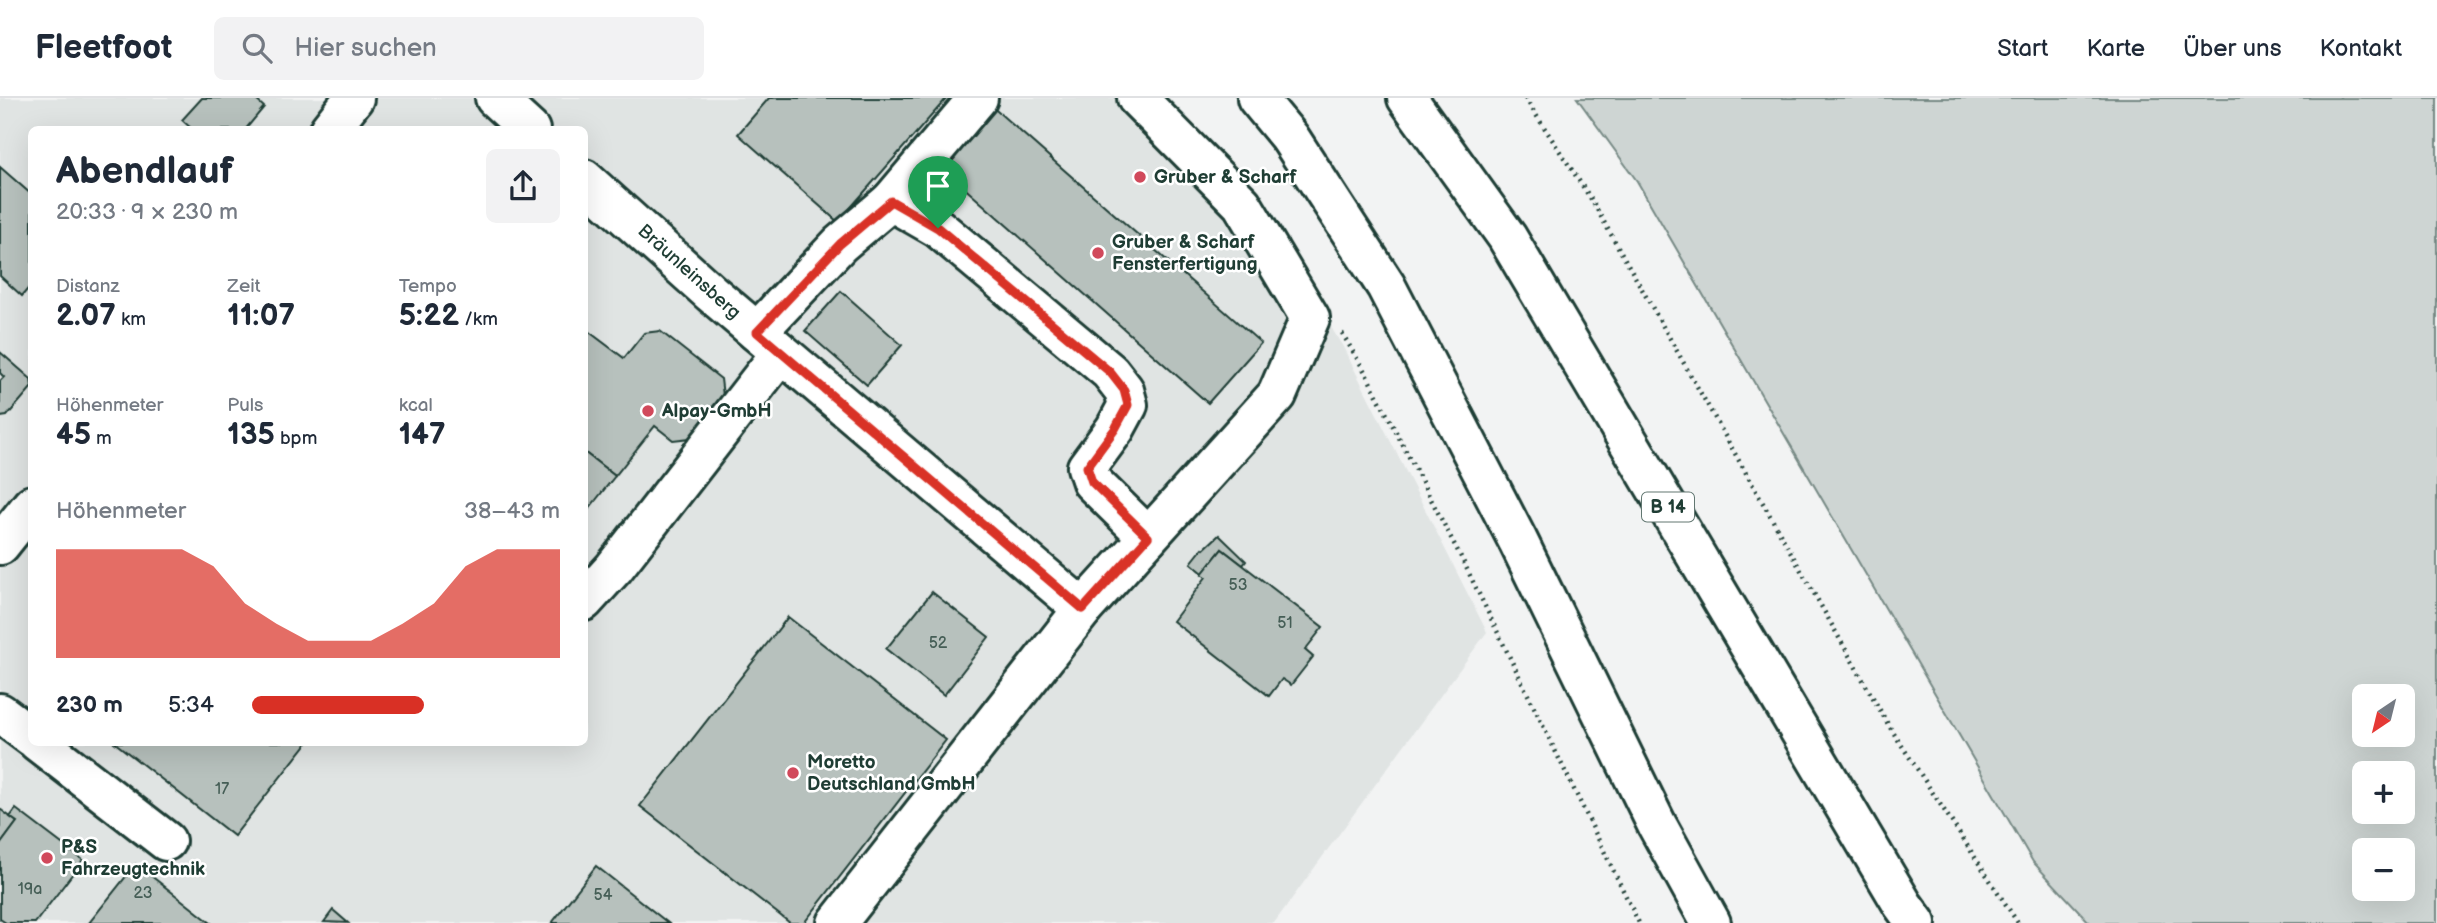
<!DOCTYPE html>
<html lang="de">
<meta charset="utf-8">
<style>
body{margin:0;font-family:"Balsamiq Sans",sans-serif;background:#f2f2f3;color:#1f2937;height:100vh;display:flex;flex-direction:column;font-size:26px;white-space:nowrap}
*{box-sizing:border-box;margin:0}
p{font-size:23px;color:#747a83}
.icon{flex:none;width:38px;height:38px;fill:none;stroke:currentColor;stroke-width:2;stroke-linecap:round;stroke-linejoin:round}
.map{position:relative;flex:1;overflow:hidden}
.drawer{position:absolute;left:28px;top:28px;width:560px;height:620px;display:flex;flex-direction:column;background:#fff;border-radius:10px;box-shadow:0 7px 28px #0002}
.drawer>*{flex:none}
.needle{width:46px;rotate:215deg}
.fabs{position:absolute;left:2352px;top:586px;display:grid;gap:14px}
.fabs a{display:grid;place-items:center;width:63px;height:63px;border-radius:10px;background:#fff;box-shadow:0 7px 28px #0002;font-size:35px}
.pin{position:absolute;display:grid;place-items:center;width:60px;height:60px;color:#fff;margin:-72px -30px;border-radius:50% 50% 50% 0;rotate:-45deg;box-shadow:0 0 7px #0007}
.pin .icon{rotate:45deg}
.round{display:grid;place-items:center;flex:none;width:74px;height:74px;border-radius:10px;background:#f2f2f3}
.summary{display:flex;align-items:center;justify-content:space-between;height:119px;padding:0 28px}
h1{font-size:38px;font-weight:700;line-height:52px}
.metrics{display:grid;grid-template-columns:repeat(3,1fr);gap:10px;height:119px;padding:7px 28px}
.metrics div{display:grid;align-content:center}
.metrics b{font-size:30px;font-weight:700}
.metrics small{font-size:19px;font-weight:400}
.metrics p{font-size:19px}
.chart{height:196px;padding:14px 28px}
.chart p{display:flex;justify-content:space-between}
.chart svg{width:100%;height:126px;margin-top:7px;fill:#d93025;opacity:.7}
ul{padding:0 28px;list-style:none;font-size:23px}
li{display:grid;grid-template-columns:112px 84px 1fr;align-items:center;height:52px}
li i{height:18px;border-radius:9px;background:#d93025}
header{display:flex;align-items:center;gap:42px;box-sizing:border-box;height:98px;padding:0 35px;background:#fff;border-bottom:2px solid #e0e1e3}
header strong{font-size:33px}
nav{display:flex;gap:38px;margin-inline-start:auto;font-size:24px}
.search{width:490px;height:63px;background:#f2f2f3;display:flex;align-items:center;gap:18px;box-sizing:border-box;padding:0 24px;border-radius:10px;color:#747a83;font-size:26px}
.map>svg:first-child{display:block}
.built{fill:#e0e4e3;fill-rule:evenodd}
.green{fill:#ced5d3;stroke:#768984;stroke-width:2;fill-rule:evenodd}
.building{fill:#b7c1bd;stroke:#1f3d34;stroke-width:2}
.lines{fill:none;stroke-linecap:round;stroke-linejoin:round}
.minor-casing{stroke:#1f3d34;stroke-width:44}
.major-casing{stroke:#1f3d34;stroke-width:44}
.path{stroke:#1f3d34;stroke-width:4.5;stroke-dasharray:2 5;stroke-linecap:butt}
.minor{stroke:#fff;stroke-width:38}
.major{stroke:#fff;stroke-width:38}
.route-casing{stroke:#fff;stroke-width:14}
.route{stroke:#d93025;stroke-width:9}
.poi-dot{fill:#d1495b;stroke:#fff;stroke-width:2.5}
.labels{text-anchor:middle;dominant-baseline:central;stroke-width:5;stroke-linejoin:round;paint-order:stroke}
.number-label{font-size:16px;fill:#455e56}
.shield{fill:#fff;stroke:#627771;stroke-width:2}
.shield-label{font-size:18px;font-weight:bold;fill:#1f3d34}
.poi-label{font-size:19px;font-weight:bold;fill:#1f3d34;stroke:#fff;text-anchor:start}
.street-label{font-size:19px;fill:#1f3d34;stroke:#fff}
</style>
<header>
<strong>Fleetfoot</strong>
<div class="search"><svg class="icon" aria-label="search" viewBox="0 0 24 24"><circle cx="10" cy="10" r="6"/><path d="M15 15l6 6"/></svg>Hier suchen</div>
<nav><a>Start</a><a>Karte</a><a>Über uns</a><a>Kontakt</a></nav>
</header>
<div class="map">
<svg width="2437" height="825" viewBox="0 0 2437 825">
<rect width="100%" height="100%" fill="#f2f3f3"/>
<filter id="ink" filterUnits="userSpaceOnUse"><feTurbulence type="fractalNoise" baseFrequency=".0143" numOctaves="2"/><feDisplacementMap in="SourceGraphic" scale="14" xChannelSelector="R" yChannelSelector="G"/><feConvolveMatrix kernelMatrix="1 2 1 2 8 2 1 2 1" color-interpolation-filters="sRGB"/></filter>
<g filter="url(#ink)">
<path class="built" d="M0,0H1160L1271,130L1343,249L1487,534L1274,825H0ZM32,32H584V644H32Z"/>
<path class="green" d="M1577,0H2437V825H2090L2033,764L1637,83ZM2364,598H2403V637H2364ZM2364,676H2403V714H2364ZM2364,752H2403V791H2364Z"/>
<g class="building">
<polygon points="202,0 254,0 264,9 245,32 193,32 182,22"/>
<polygon points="769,0 947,0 838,124 738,36"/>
<polygon points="989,6 1261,245 1208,305 936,65"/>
<polygon points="0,69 32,97 32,186 22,198 0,178"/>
<polygon points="841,193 902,247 867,287 805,233"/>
<polygon points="584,230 624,260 644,235 660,233 721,281 723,298 690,340 673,342 655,328 615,378 584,354"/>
<polygon points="0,254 31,281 32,289 7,318 0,319 0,283 4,279 0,275"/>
<polygon points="584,354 615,378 584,417"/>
<polygon points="1219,437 1246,463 1243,467 1222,451 1203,475 1191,465 1203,450 1204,451"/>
<polygon points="1222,451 1323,529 1305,552 1313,559 1291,587 1282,581 1269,598 1173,523 1206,479 1202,476"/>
<polygon points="932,494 989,539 944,597 886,551"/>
<polygon points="788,519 946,642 804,825 790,825 640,708"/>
<polygon points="114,644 308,644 234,738"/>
<polygon points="0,711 17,724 0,747"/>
<polygon points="16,711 83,762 35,825 6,825 0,821 0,747 17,724 10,719"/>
<polygon points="136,766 211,825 89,825"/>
<polygon points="596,768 668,825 552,825"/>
<polygon points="333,812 348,825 324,824"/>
</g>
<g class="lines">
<defs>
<g id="minor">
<polyline points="495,0 530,32"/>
<polyline points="1257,0 1290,40 1386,188 1518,443 1657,727 1711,825"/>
<polyline points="329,32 354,0"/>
<polyline points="584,81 711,195 1083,511"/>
<polyline points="891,103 978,0"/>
<polyline points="757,234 840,146 891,103 938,130 1110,274 1124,292 1128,307 1115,331 1087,369 1092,384 1148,439"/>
<polyline points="0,447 32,407"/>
<polyline points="584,503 614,470 781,255"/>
<polyline points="0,615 32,639"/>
<polyline points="38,644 166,743"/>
<polyline points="837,825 1083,511 1277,297 1310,220 1242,106 1137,0"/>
</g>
<polyline id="major" points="1407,0 1507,139 1903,807 1916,825"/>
</defs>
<use href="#minor" class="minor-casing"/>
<use href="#major" class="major-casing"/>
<g class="path">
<polyline points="1525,0 1591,101 1889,628 2018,825"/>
<polyline points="1342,235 1364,272 1463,463 1639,825"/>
</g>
<use href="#minor" class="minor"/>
<use href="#major" class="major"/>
</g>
</g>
<g class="lines" filter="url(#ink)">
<defs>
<polygon id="route" points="891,103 938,130 1110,274 1124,292 1128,307 1115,331 1087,369 1092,384 1148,439 1083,511 757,234 840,146"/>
</defs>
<use href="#route" class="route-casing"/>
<use href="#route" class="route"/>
</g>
<g class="poi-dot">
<circle cx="1140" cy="79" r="7"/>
<circle cx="1098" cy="155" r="7"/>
<circle cx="648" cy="313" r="7"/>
<circle cx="793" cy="675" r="7"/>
<circle cx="47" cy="760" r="7"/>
</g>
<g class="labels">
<g class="number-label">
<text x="1238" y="487">53</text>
<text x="1285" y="525">51</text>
<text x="938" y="545">52</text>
<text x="222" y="691">17</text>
<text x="30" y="791">19a</text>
<text x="143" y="795">23</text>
<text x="603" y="797">54</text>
</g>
<rect class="shield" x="1642" y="394.5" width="52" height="29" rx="5"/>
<g class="shield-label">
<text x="1668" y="409">B 14</text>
</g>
<g class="poi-label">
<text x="1154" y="79">Gruber &amp; Scharf</text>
<text x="1112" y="144">Gruber &amp; Scharf<tspan x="1112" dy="22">Fensterfertigung</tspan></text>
<text x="662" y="313">Alpay-GmbH</text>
<text x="807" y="664">Moretto<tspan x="807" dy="22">Deutschland GmbH</tspan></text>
<text x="61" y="749">P&amp;S<tspan x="61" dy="22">Fahrzeugtechnik</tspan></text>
</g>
<g class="street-label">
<text transform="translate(689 174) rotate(42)">Bräunleinsberg</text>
</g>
</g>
</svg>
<div class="fabs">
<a><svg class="needle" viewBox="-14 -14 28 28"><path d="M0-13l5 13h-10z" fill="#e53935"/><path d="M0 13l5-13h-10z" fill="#747a83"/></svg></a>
<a>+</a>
<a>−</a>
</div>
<div class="pin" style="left:938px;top:130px;background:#1e9e55"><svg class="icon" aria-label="arrive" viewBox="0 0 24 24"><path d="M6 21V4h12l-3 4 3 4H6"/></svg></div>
<section class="drawer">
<div class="summary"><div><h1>Abendlauf</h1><p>20:33 · 9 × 230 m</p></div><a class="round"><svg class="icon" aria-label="share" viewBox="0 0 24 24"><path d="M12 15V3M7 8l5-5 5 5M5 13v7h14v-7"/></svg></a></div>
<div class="metrics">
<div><p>Distanz</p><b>2.07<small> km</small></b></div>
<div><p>Zeit</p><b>11:07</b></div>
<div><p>Tempo</p><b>5:22<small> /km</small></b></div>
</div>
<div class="metrics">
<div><p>Höhenmeter</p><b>45<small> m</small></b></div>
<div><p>Puls</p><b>135<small> bpm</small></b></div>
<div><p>kcal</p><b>147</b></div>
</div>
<div class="chart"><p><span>Höhenmeter</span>38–43 m</p>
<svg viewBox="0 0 160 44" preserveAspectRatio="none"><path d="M0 44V6L10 6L20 6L30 6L40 6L50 12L60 25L70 32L80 38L90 38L100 38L110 32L120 25L130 12L140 6L150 6L160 6V44z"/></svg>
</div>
<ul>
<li><b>230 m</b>5:34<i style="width:56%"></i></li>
</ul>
</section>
</div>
